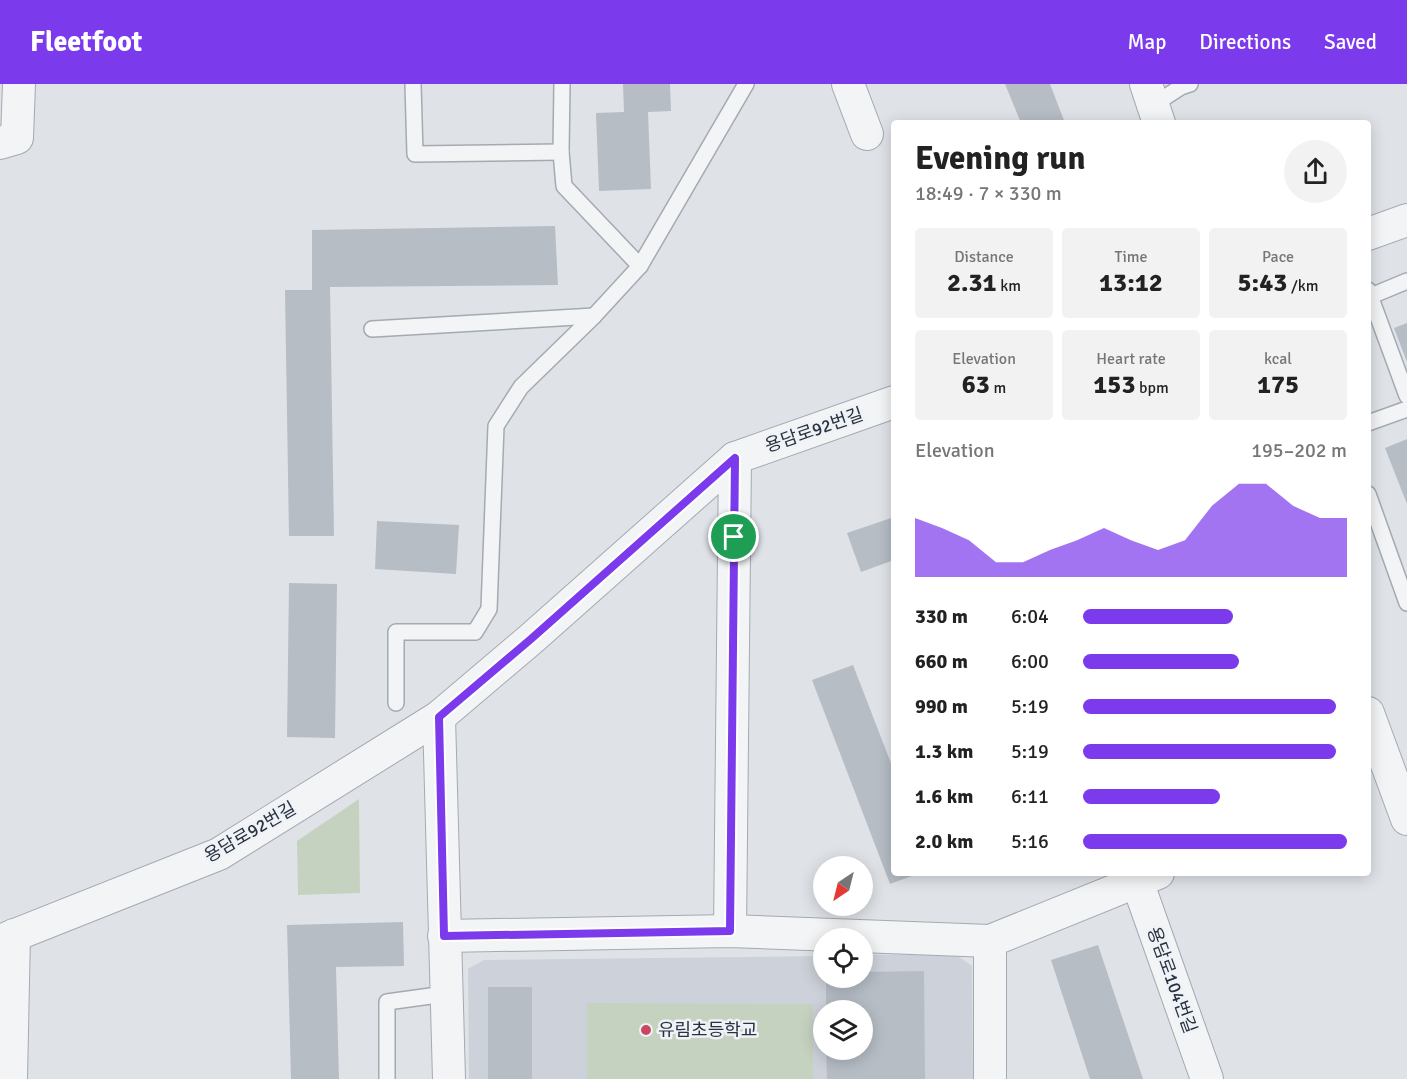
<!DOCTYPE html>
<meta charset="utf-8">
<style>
body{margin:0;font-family:Signika,"Noto Sans KR",sans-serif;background:#f2f2f2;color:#222;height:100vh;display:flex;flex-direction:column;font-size:22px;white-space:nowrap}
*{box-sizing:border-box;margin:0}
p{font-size:20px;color:#767676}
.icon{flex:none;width:33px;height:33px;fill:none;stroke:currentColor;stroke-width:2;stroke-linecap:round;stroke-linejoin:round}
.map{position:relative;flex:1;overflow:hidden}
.panel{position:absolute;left:891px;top:36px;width:480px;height:756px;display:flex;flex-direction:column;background:#fff;border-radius:6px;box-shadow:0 3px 15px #0003}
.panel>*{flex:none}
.needle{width:39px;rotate:215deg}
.tools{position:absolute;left:813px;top:772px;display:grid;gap:12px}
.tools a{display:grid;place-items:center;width:60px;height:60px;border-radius:50%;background:#fff;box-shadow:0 3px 15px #0003;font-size:30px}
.pin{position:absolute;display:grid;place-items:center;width:51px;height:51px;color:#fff;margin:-26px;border:3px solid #fff;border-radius:50%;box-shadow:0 2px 6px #0007}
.round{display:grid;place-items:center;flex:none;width:63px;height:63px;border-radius:32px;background:#f2f2f2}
.headline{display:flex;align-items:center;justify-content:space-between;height:102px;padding:0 24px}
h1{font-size:33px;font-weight:800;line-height:45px}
.figures{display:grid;grid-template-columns:repeat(3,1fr);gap:9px;height:102px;padding:6px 24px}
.figures div{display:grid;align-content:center;border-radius:6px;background:#f2f2f2;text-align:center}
.figures b{font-size:26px;font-weight:800}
.figures small{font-size:16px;font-weight:400}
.figures p{font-size:16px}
.chart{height:168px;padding:12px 24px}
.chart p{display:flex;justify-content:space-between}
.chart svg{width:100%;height:108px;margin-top:6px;fill:#7c3aed;opacity:.7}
ul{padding:0 24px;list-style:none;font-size:20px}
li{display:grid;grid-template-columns:96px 72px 1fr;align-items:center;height:45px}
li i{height:15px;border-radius:8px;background:#7c3aed}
header{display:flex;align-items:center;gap:36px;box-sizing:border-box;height:84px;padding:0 30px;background:#7c3aed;color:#fff}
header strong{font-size:28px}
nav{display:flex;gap:33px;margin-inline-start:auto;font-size:21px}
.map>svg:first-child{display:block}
.built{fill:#cdd2da;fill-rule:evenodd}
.green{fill:#c6d2c0}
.building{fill:#b7bdc5}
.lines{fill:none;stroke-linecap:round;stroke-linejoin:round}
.lane-casing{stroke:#a4aab2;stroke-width:18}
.street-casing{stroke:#a4aab2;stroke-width:34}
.lane{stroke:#f2f4f6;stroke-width:15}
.street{stroke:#f2f4f6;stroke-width:32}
.route-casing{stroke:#fff;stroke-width:12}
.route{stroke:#7c3aed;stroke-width:8}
.poi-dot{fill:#ca4762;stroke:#eff2f6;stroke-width:2}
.labels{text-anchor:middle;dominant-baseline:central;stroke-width:5;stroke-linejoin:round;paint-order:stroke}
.street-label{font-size:18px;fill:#28323f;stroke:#eff2f6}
.poi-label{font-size:18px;fill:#28323f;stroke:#eff2f6;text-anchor:start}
</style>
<header>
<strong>Fleetfoot</strong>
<nav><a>Map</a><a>Directions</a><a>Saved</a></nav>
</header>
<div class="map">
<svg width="1407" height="995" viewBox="0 0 1407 995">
<rect width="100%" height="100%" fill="#dfe3e8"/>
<path class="built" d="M955,870L972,882L973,995H469L468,885L484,876L823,872L824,894H862L863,871ZM824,927H862V966H824Z"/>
<g class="green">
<polygon points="359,715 360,809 298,811 297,757"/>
<polygon points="587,919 813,920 813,995 587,995"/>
</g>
<g class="building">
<polygon points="623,0 670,0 671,27 648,28 651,105 599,107 596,29 624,28"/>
<polygon points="1005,0 1050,0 1065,39 1021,39"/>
<polygon points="555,142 558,201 330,203 334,452 289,452 285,206 312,206 312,146"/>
<polygon points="1407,239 1407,278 1394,244"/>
<polygon points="1407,355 1407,420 1385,364"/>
<polygon points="894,433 894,476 861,488 847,449"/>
<polygon points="377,437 459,441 456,490 375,485"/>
<polygon points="289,499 337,500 335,654 287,653"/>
<polygon points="853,581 894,687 894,789 920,789 890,800 812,596"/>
<polygon points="403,838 404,882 336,883 339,995 291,995 287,841"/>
<polygon points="1098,861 1143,995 1090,995 1051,876"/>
<polygon points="924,887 925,995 827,995 826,966 862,966 862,927 826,927 826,894 862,894 862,888"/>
<rect x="488" y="903" width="44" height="92"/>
</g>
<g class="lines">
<defs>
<g id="lane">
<polyline points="413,0 415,70 561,68"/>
<polyline points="562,0 561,68 564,102 640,182"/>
<polyline points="1153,21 1181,3 1190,0"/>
<polyline points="1368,206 1407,312"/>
<polyline points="1371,212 1407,197"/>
<polyline points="372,245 594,232"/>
<polyline points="1368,339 1407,325"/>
<polyline points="1368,410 1407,519"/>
<polyline points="396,619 396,548 475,548 489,525 496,342 521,303 594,232 640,182 746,0"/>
<polyline points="387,995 387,918 445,910"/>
</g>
<g id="street">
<polyline points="848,0 867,50"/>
<polyline points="1146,0 1159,39"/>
<polyline points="0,59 17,54 19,0"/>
<polyline points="1368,150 1407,136"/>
<polyline points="1368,629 1407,735"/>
<polyline points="439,633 449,995"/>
<polyline points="1137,797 1207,995"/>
<polyline points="730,847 735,374"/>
<polyline points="444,852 730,847 990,857"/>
<polyline points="0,857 219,770 439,633 531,555 735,374 894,318"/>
<polyline points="11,995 14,851"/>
<polyline points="990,995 990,857 1158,789"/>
</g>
</defs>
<use href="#lane" class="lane-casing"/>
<use href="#street" class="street-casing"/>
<use href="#lane" class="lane"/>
<use href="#street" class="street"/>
</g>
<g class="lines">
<defs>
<polygon id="route" points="735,374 730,847 444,852 439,633 531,555"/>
</defs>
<use href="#route" class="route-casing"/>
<use href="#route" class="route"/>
</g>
<circle class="poi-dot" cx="646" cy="946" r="6"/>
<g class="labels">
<g class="street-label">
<text transform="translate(814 346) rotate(-19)">용담로92번길</text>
<text transform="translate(250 748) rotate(-30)">용담로92번길</text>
<text transform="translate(1172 896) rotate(70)">용담로104번길</text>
</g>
<g class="poi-label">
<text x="658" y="946">유림초등학교</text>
</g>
</g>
</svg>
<div class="tools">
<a><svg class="needle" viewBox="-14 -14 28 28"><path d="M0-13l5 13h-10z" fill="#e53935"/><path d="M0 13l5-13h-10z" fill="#767676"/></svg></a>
<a><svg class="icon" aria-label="locate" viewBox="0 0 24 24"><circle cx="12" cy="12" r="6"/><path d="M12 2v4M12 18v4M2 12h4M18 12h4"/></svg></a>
<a><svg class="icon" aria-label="layers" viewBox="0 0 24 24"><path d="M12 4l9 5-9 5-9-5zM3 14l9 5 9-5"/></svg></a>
</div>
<div class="pin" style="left:734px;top:453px;background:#1e9e55"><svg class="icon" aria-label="arrive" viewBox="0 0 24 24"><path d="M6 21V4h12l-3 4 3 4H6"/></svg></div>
<section class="panel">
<div class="headline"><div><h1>Evening run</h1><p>18:49 · 7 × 330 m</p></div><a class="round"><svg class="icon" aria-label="share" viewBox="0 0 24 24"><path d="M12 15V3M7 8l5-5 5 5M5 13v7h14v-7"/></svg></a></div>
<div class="figures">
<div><p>Distance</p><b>2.31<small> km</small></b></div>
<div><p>Time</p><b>13:12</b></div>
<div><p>Pace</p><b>5:43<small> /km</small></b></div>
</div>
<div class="figures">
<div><p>Elevation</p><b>63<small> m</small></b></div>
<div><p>Heart rate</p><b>153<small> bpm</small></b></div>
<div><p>kcal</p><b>175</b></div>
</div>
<div class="chart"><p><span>Elevation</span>195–202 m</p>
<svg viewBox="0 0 160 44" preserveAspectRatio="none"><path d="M0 44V20L10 24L20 29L30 38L40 38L50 33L60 29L70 24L80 29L90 33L100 29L110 15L120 6L130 6L140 15L150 20L160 20V44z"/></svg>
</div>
<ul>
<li><b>330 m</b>6:04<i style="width:57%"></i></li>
<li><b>660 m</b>6:00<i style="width:59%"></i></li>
<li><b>990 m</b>5:19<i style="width:96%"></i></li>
<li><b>1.3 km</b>5:19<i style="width:96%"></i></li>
<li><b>1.6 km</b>6:11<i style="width:52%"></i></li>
<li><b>2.0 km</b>5:16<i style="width:100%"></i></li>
</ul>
</section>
</div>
